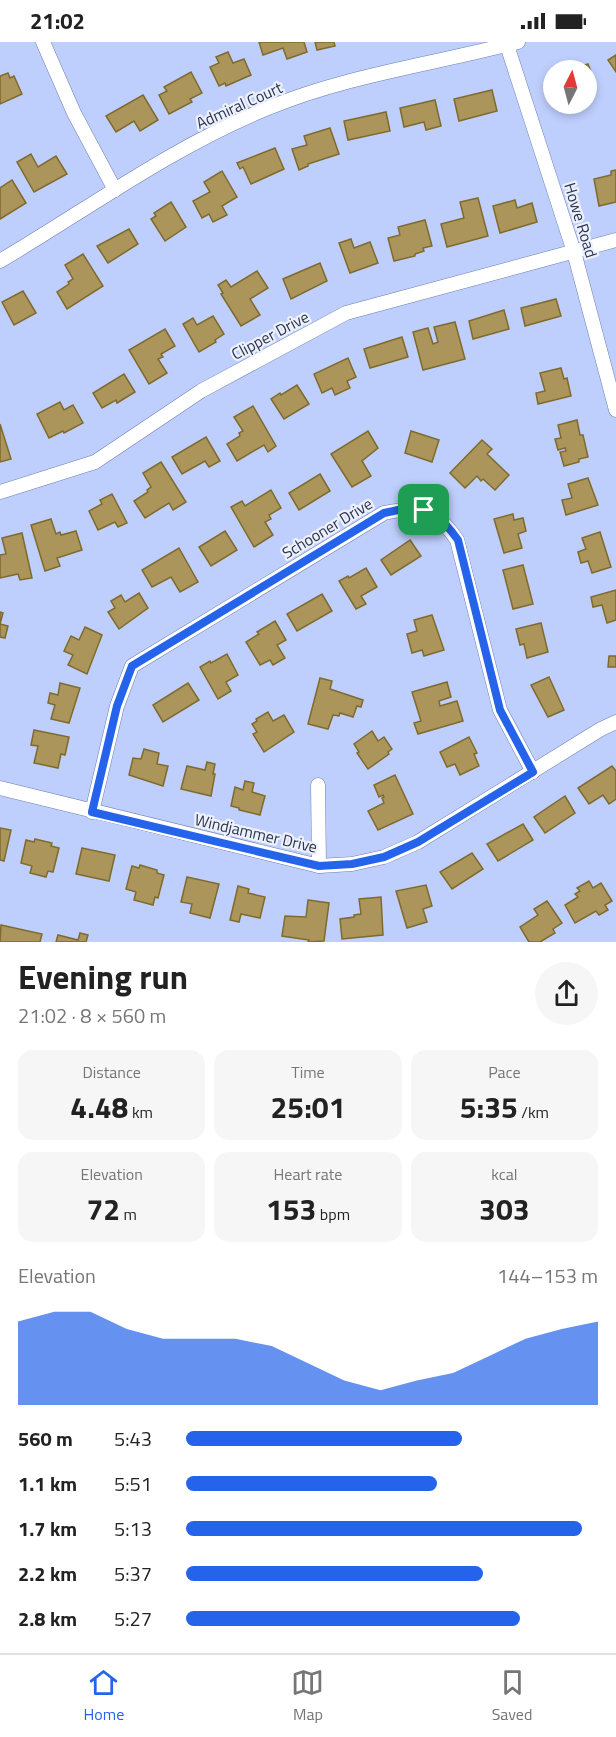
<!DOCTYPE html>
<meta charset="utf-8">
<style>
body{margin:0;font-family:"Titillium Web",sans-serif;background:#f6f6f6;color:#222;height:100vh;display:flex;flex-direction:column;font-size:22px;white-space:nowrap}
*{box-sizing:border-box;margin:0}
p{font-size:20px;color:#767676}
.icon{flex:none;width:33px;height:33px;fill:none;stroke:currentColor;stroke-width:2;stroke-linecap:round;stroke-linejoin:round}
.map{position:relative;height:900px;overflow:hidden}
.sheet{display:flex;flex-direction:column;background:#fff;flex:1}
.sheet>*{flex:none}
.needle{width:39px;rotate:6deg}
.controls{position:absolute;left:543px;top:18px;display:grid;gap:12px}
.controls a{display:grid;place-items:center;width:54px;height:54px;border-radius:50%;background:#fff;box-shadow:0 3px 9px #0003;font-size:30px}
.pin{position:absolute;display:grid;place-items:center;width:51px;height:51px;color:#fff;margin:-26px;border-radius:12px;box-shadow:0 3px 9px #0006}
.round{display:grid;place-items:center;flex:none;width:63px;height:63px;border-radius:32px;background:#f6f6f6}
.headline{display:flex;align-items:center;justify-content:space-between;height:102px;padding:0 18px}
h1{font-size:33px;font-weight:700;line-height:45px}
.figures{display:grid;grid-template-columns:repeat(3,1fr);gap:9px;height:102px;padding:6px 18px}
.figures div{display:grid;align-content:center;border-radius:15px;background:#f6f6f6;text-align:center}
.figures b{font-size:30px;font-weight:700}
.figures small{font-size:16px;font-weight:400}
.figures p{font-size:16px}
.chart{height:168px;padding:12px 18px}
.chart p{display:flex;justify-content:space-between}
.chart svg{width:100%;height:108px;margin-top:6px;fill:#2563eb;opacity:.7}
ul{padding:0 18px;list-style:none;font-size:20px}
li{display:grid;grid-template-columns:96px 72px 1fr;align-items:center;height:45px}
li i{height:15px;border-radius:8px;background:#2563eb}
.status{display:flex;justify-content:space-between;align-items:center;height:42px;padding:0 30px;background:#fff;direction:ltr}
.status svg{height:16px;fill:currentColor}
.dock{display:flex;justify-content:space-around;align-items:center;height:84px;border-top:2px solid #e0e0e0;background:#fff;font-size:16px;color:#767676}
.dock a{display:grid;justify-items:center;gap:3px}
.dock .selected{color:#2563eb}
.map>svg:first-child{display:block}
.building{fill:#ab955a;stroke:#7f6a2e;stroke-width:1.5}
.lines{fill:none;stroke-linecap:round;stroke-linejoin:round}
.minor-casing{stroke:#6d7eb3;stroke-width:15}
.minor{stroke:#fff;stroke-width:14}
.route-casing{stroke:#fff;stroke-width:12}
.route{stroke:#2563eb;stroke-width:8}
.labels{text-anchor:middle;dominant-baseline:central;stroke-width:4.5;stroke-linejoin:round;paint-order:stroke}
.street-label{font-size:16px;fill:#2d354b;stroke:#ecf1fd}
</style>
<div class="status"><b>21:02</b><svg viewBox="0 0 49 12"><path d="M0 12V9h3v3zM5 12V6h3v6zM10 12V3h3v9zM15 12V0h3v12zM26 1h20v11H26zM47 4h2v5h-2z"/></svg></div>
<div class="map">
<svg width="616" height="900" viewBox="0 0 616 900">
<rect width="100%" height="100%" fill="#bfcffd"/>
<g class="building">
<polygon points="259,0 304,0 307,10 287,17 283,6 263,13"/>
<polygon points="315,0 334,0 335,4 317,8"/>
<polygon points="228,10 233,21 244,17 251,33 226,44 225,41 219,44 210,25 219,21 216,15"/>
<polygon points="616,13 616,30 608,18"/>
<polygon points="588,22 595,40 586,43 586,28 570,28"/>
<polygon points="191,30 202,51 190,57 192,60 169,72 159,53 167,49 164,45"/>
<polygon points="8,31 10,36 14,34 22,52 0,62 0,34"/>
<polygon points="492,48 497,69 459,79 454,57"/>
<polygon points="143,53 158,78 140,89 134,79 116,90 106,74"/>
<polygon points="435,58 441,84 426,88 424,80 404,85 400,66"/>
<polygon points="386,70 390,89 348,98 344,79"/>
<polygon points="330,86 339,112 308,122 308,124 299,128 292,107 307,103 304,94"/>
<polygon points="275,106 284,127 251,142 243,125 240,127 237,121"/>
<polygon points="31,112 38,125 56,114 67,132 34,150 17,120"/>
<polygon points="616,128 616,160 599,164 594,137 611,133 611,129"/>
<polygon points="222,129 237,155 222,164 227,173 213,180 209,172 202,176 193,159 210,150 204,140"/>
<polygon points="12,138 26,161 0,177 0,146"/>
<polygon points="478,156 488,194 447,205 441,182 464,176 460,160"/>
<polygon points="515,158 517,166 532,161 537,180 500,191 493,164"/>
<polygon points="171,160 186,185 165,199 151,177 156,174 154,171"/>
<polygon points="425,178 432,204 423,206 424,209 415,212 415,214 394,219 388,196 400,193 398,185"/>
<polygon points="129,187 138,202 108,221 97,204"/>
<polygon points="351,197 354,206 370,200 378,221 350,231 339,201"/>
<polygon points="83,212 103,244 67,267 57,250 69,242 68,240 73,237 65,223"/>
<polygon points="320,221 327,239 291,257 283,237"/>
<polygon points="257,229 268,246 250,257 260,273 241,284 221,252 223,251 218,243 226,238 231,245"/>
<polygon points="23,249 36,271 14,283 2,260"/>
<polygon points="556,257 561,274 525,284 521,266"/>
<polygon points="504,268 509,287 473,297 469,279"/>
<polygon points="213,274 224,292 215,298 216,300 199,310 183,282 193,276 197,283"/>
<polygon points="455,280 465,317 423,328 413,290 428,286 433,302 438,300 434,285"/>
<polygon points="165,287 175,304 161,312 163,315 158,317 167,331 149,342 129,308"/>
<polygon points="402,295 408,315 370,326 364,307"/>
<polygon points="348,316 356,335 347,339 350,346 335,353 332,346 322,351 314,332"/>
<polygon points="561,326 564,337 567,336 571,354 538,362 536,351 545,349 540,331"/>
<polygon points="124,332 135,350 117,361 116,358 102,366 93,351"/>
<polygon points="297,343 309,362 284,377 271,357 280,351 281,353"/>
<polygon points="60,360 64,368 73,363 83,381 64,391 63,389 49,396 37,372"/>
<polygon points="253,364 276,404 268,410 264,403 237,419 227,402 240,394 239,391 243,389 234,375"/>
<polygon points="577,378 580,393 583,393 588,415 579,417 579,420 564,424 560,410 566,409 565,406 558,408 555,397 561,396 558,383"/>
<polygon points="0,382 11,417 0,420"/>
<polygon points="368,389 378,406 362,419 371,434 352,445 331,412"/>
<polygon points="411,389 439,398 432,420 405,411"/>
<polygon points="206,395 220,419 209,425 205,419 182,432 172,415"/>
<polygon points="482,398 492,407 487,412 509,433 495,448 483,437 481,439 477,434 465,446 450,431"/>
<polygon points="161,420 186,460 173,468 169,461 145,476 134,459 148,450 147,448 151,445 143,431"/>
<polygon points="320,432 330,449 299,468 289,451"/>
<polygon points="588,436 598,463 566,473 562,458 572,456 568,442"/>
<polygon points="271,448 281,466 269,473 271,477 265,480 273,493 254,505 231,465 242,459 245,464"/>
<polygon points="112,452 127,481 118,485 115,480 98,488 89,469 102,462 100,458"/>
<polygon points="513,472 514,478 523,476 526,489 518,492 522,506 504,511 494,477"/>
<polygon points="51,477 56,492 60,490 61,493 76,489 82,508 57,516 60,524 45,529 31,483"/>
<polygon points="225,489 237,508 211,524 199,505"/>
<polygon points="600,490 611,525 592,531 588,519 581,521 578,510 586,507 582,496"/>
<polygon points="22,491 32,536 20,538 18,532 0,536 0,513 6,512 2,496"/>
<polygon points="410,498 421,514 391,533 381,518"/>
<polygon points="179,506 198,540 180,550 171,535 152,545 142,528"/>
<polygon points="523,523 533,562 513,567 503,528"/>
<polygon points="366,526 377,545 361,554 366,562 356,567 339,539 348,534 349,536"/>
<polygon points="616,548 616,578 607,581 602,563 593,565 591,555"/>
<polygon points="139,551 148,566 119,587 108,570 115,566 111,559 121,553 125,560"/>
<polygon points="322,552 332,569 297,589 287,572"/>
<polygon points="0,570 3,571 0,582 8,584 5,596 0,595"/>
<polygon points="432,573 444,608 424,614 422,608 412,611 407,592 417,589 414,578"/>
<polygon points="275,579 286,598 277,603 285,616 273,623 270,618 260,623 246,600 259,592 257,590"/>
<polygon points="541,581 548,610 527,616 524,602 520,603 516,587"/>
<polygon points="85,585 102,593 87,632 68,623 73,613 64,609 71,594 79,598"/>
<polygon points="227,612 238,633 226,640 231,649 218,657 200,625 210,619 211,621"/>
<polygon points="609,614 616,614 616,625 608,625"/>
<polygon points="549,635 564,668 548,675 531,643"/>
<polygon points="320,636 332,639 330,647 363,658 361,665 357,664 353,675 340,671 339,674 333,673 328,687 308,682"/>
<polygon points="447,640 451,655 439,659 440,664 457,659 463,679 418,692 414,681 421,679 412,650"/>
<polygon points="60,641 80,646 69,681 51,677 55,663 48,661 50,651 58,653"/>
<polygon points="188,641 199,658 163,680 153,663"/>
<polygon points="268,670 273,679 284,673 294,690 264,710 253,692 257,690 252,682 257,679 256,677"/>
<polygon points="34,688 69,695 65,713 61,712 58,726 34,721 38,704 31,703"/>
<polygon points="372,689 378,699 384,695 392,707 388,710 389,712 368,727 357,711 359,710 354,702"/>
<polygon points="469,695 477,711 474,712 479,724 460,733 455,722 447,725 440,710"/>
<polygon points="144,707 159,711 157,722 168,724 163,744 129,733 133,716 141,717"/>
<polygon points="207,720 215,722 213,732 215,732 211,754 181,747 187,724 205,728"/>
<polygon points="612,724 616,729 616,757 609,762 603,753 589,762 578,746"/>
<polygon points="395,733 413,772 378,788 368,769 384,761 382,756 384,755 383,753 379,755 374,743"/>
<polygon points="245,739 254,741 252,750 265,754 260,773 239,768 239,766 231,764 235,745 243,748"/>
<polygon points="565,754 575,771 545,791 534,775"/>
<polygon points="523,782 533,798 498,819 487,802"/>
<polygon points="0,786 11,788 4,819 0,818"/>
<polygon points="35,797 52,801 51,804 59,806 53,830 48,829 46,835 30,831 32,824 21,821 26,798 34,800"/>
<polygon points="82,806 115,813 109,839 76,832"/>
<polygon points="472,811 483,827 452,847 440,830"/>
<polygon points="140,823 157,828 157,831 164,833 158,856 155,855 153,863 134,858 136,850 126,847 132,824 139,826"/>
<polygon points="187,835 219,842 210,876 190,871 192,862 181,860"/>
<polygon points="589,839 593,846 601,841 612,859 605,863 608,868 599,873 596,869 575,881 565,863 578,855 575,852 580,849 577,846"/>
<polygon points="426,843 432,864 423,867 427,880 407,886 396,849"/>
<polygon points="238,844 249,847 248,851 265,855 260,876 241,872 239,880 230,878"/>
<polygon points="381,855 383,893 342,897 340,877 354,875 354,873 361,872 359,857"/>
<polygon points="308,858 329,861 324,899 308,900 309,898 282,894 285,874 306,875"/>
<polygon points="547,859 562,881 553,887 555,891 540,900 529,900 520,885 538,873 534,867"/>
<polygon points="1,883 42,892 40,900 0,900"/>
<polygon points="80,891 88,893 86,900 56,900 58,893 78,898"/>
</g>
<g class="lines">
<defs>
<g id="minor">
<polyline points="43,0 74,71 115,148"/>
<polyline points="506,0 574,210 616,368"/>
<path d="M0,219C88,167 172,105 268,66C348,33 434,22 518,0"/>
<polyline points="0,450 95,420 201,349 346,271 616,198"/>
<polyline points="318,743 319,824"/>
<polyline points="0,746 319,824 352,822 384,815 418,800 601,687 616,680"/>
<path d="M92,770L117,664L132,624L384,471C421,463 436,467 457,498L500,668L533,730"/>
</g>
</defs>
<use href="#minor" class="minor-casing"/>
<use href="#minor" class="minor"/>
</g>
<g class="lines">
<defs>
<path id="route" d="M403,467C433,469 441,474 458,498L500,668L533,730L418,800L384,815L352,822L319,824L92,770L117,664L132,624L384,471Z"/>
</defs>
<use href="#route" class="route-casing"/>
<use href="#route" class="route"/>
</g>
<g class="labels">
<g class="street-label">
<text transform="translate(239 63) rotate(-24)">Admiral Court</text>
<text transform="translate(581 178) rotate(73)">Howe Road</text>
<text transform="translate(270 293) rotate(-28)">Clipper Drive</text>
<text transform="translate(327 486) rotate(-31)">Schooner Drive</text>
<text transform="translate(256 791) rotate(13)">Windjammer Drive</text>
</g>
</g>
</svg>
<div class="controls">
<a><svg class="needle" viewBox="-14 -14 28 28"><path d="M0-13l5 13h-10z" fill="#e53935"/><path d="M0 13l5-13h-10z" fill="#767676"/></svg></a>
</div>
<div class="pin" style="left:424px;top:468px;background:#1e9e55"><svg class="icon" aria-label="arrive" viewBox="0 0 24 24"><path d="M6 21V4h12l-3 4 3 4H6"/></svg></div>
</div>
<section class="sheet">
<div class="headline"><div><h1>Evening run</h1><p>21:02 · 8 × 560 m</p></div><a class="round"><svg class="icon" aria-label="share" viewBox="0 0 24 24"><path d="M12 15V3M7 8l5-5 5 5M5 13v7h14v-7"/></svg></a></div>
<div class="figures">
<div><p>Distance</p><b>4.48<small> km</small></b></div>
<div><p>Time</p><b>25:01</b></div>
<div><p>Pace</p><b>5:35<small> /km</small></b></div>
</div>
<div class="figures">
<div><p>Elevation</p><b>72<small> m</small></b></div>
<div><p>Heart rate</p><b>153<small> bpm</small></b></div>
<div><p>kcal</p><b>303</b></div>
</div>
<div class="chart"><p><span>Elevation</span>144–153 m</p>
<svg viewBox="0 0 160 44" preserveAspectRatio="none"><path d="M0 44V10L10 6L20 6L30 13L40 17L50 17L60 17L70 20L80 27L90 34L100 38L110 34L120 31L130 24L140 17L150 13L160 10V44z"/></svg>
</div>
<ul>
<li><b>560 m</b>5:43<i style="width:67%"></i></li>
<li><b>1.1 km</b>5:51<i style="width:61%"></i></li>
<li><b>1.7 km</b>5:13<i style="width:96%"></i></li>
<li><b>2.2 km</b>5:37<i style="width:72%"></i></li>
<li><b>2.8 km</b>5:27<i style="width:81%"></i></li>
</ul>
</section>
<nav class="dock">
<a class="selected"><svg class="icon" aria-label="home" viewBox="0 0 24 24"><path d="M3 11l9-7 9 7M6 9v11h12V9"/></svg>Home</a>
<a><svg class="icon" aria-label="map" viewBox="0 0 24 24"><path d="M3 6l6-2 6 2 6-2v14l-6 2-6-2-6 2zM9 4v14M15 6v14"/></svg>Map</a>
<a><svg class="icon" aria-label="saved" viewBox="0 0 24 24"><path d="M7 4h10v16l-5-4-5 4z"/></svg>Saved</a>
</nav>
